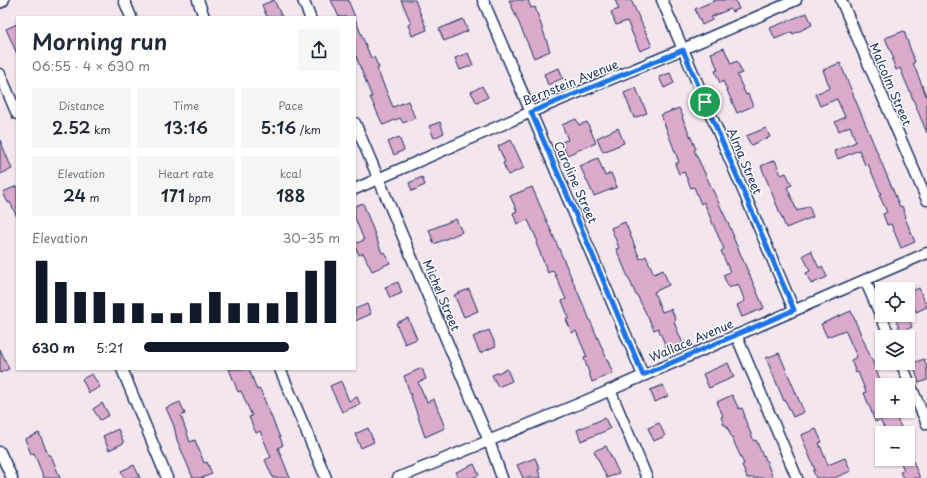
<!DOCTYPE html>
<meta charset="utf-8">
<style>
body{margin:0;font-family:"Playpen Sans",sans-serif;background:#f6f6f7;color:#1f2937;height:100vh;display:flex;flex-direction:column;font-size:15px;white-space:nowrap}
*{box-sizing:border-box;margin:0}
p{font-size:13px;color:#747a83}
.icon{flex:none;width:22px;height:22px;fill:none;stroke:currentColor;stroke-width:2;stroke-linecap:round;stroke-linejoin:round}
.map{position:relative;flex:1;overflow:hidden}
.panel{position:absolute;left:16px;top:16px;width:340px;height:354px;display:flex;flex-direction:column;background:#fff;border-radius:0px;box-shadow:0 1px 3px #0004}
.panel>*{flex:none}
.controls{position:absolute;left:875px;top:282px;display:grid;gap:8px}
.controls a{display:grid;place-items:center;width:40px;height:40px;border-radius:0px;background:#fff;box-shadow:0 1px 3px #0004;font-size:20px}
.pin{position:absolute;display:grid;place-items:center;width:34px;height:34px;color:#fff;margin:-17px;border:2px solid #fff;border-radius:50%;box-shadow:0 1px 4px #0007}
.round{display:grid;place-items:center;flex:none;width:42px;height:42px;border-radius:0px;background:#f6f6f7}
.summary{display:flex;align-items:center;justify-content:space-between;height:68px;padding:0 16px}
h1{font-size:22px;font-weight:600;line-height:30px}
.figures{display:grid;grid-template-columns:repeat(3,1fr);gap:6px;height:68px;padding:4px 16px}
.figures div{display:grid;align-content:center;border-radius:0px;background:#f6f6f7;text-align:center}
.figures b{font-size:17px;font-weight:600}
.figures small{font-size:11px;font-weight:400}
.figures p{font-size:11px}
.chart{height:112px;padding:8px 16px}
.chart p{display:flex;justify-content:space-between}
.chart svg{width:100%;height:72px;margin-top:4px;stroke:#111827;stroke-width:6}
ul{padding:0 16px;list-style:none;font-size:13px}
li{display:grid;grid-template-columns:64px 48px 1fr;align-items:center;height:30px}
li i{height:10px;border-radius:5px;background:#111827}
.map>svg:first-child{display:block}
.building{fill:#daaacb;stroke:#1b2f5e}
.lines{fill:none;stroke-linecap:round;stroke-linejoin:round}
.minor-casing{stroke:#1b2f5e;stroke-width:13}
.major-casing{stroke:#1b2f5e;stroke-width:16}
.minor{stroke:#fff;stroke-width:10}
.major{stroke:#fff;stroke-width:13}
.route-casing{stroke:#fff;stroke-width:8}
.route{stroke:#1a73e8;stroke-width:5}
.labels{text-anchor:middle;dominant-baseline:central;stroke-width:3;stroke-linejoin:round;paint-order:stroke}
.street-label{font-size:12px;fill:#1b2f5e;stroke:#fff}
</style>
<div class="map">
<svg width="927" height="478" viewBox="0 0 927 478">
<rect width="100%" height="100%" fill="#f4e6ef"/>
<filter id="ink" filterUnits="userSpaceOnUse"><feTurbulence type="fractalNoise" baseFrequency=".025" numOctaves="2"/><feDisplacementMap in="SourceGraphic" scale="8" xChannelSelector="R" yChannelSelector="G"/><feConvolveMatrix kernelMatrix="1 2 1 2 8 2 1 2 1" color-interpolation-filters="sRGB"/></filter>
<g filter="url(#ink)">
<g class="building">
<polygon points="274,0 282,17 267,17 262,5"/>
<polygon points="331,0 348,0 355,17 339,17"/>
<polygon points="401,0 415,0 427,30 412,36 408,25 411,23"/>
<polygon points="509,0 528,0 531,8 535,7 550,51 534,58"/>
<polygon points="615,0 631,0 652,46 640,51 627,21 616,25 611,12 619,9"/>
<polygon points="716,0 735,0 739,9 732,12 730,9 711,17 712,20 702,25 695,9"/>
<polygon points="807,13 812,25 793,34 792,32 775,39 770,28"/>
<polygon points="355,19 371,58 374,57 379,68 377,69 393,107 408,101 415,118 403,123 400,118 383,125 370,97 372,97 355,54"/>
<polygon points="463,19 468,31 444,41 439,29"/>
<polygon points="17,24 17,54 6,29"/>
<polygon points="904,31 915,62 913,63 927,98 927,133 900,68 896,70 892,59 894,59 885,38"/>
<polygon points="724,48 731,64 737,61 742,73 737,75 746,95 748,94 753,106 737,113 723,81 720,83 715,71 718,70 711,53"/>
<polygon points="468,53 473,65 460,70 455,58"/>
<polygon points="840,63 900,207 902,206 906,217 905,218 915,242 901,248 891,224 887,225 883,214 887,212 879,195 881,194 868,164 865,165 859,150 838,159 834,151 856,142 850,126 839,131 835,122 845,117 837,99 820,106 815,94 830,88 823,70"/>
<polygon points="559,68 563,78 548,85 544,74"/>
<polygon points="670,73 674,83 664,88 659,77"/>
<polygon points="482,86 488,97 477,103 471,92"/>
<polygon points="636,88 647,113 634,118 624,93"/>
<polygon points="679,108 683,116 682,117 696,149 694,150 729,225 734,237 733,237 764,308 742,317 737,305 745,301 738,284 729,288 723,275 730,272 721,251 724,249 712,222 704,202 701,204 694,187 691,188 684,172 679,174 675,164 679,162 661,115"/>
<polygon points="576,119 579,125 587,122 596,143 567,155 561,142 568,140 562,125"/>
<polygon points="440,122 444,133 434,138 429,126"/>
<polygon points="618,128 624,143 603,152 597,138"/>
<polygon points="766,128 770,137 751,145 746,136"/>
<polygon points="399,137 404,150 394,155 388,142"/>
<polygon points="0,140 12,169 0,174"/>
<polygon points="511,140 524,168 508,175 503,163 505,162 498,146"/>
<polygon points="598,158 605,176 611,173 617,187 594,196 580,166"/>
<polygon points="775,160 781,175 786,173 792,185 787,187 797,211 809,206 813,217 786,228 761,166"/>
<polygon points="422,177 425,185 412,191 409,183"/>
<polygon points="17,186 17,217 10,202 8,203 3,192"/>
<polygon points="532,187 613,373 592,382 584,358 587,357 576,331 572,333 566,319 569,318 562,301 566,299 553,270 548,273 536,243 538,242 528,220 517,224 513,213 517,211 510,196"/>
<polygon points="363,203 382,253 385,252 390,263 372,271 363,253 359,255 355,246 355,244 364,240 355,218 355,206"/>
<polygon points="456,219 462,232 434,244 429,230"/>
<polygon points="625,222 640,259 646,256 654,274 663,270 669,285 654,292 662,312 671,309 676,320 674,322 683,344 668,351 658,328 654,330 637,295 636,295 616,249 619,248 611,228"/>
<polygon points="811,251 819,268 822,266 827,277 811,284 806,273 810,271 803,255"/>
<polygon points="398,282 402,293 390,298 385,287"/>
<polygon points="919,288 927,307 916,312 908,293"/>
<polygon points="469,289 478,311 464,317 454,295"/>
<polygon points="367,304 371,314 355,321 355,309"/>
<polygon points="851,311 882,384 882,411 890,411 893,418 896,417 901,427 887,433 880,420 875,422 872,413 864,393 866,392 858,372 856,373 851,360 857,357 845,330 827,337 821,324"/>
<polygon points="901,315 907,315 912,327 901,332 895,318"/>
<polygon points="408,318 417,339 405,344 396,323"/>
<polygon points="489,330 496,346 480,353 473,337"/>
<polygon points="0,349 9,369 0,373"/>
<polygon points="779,353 804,412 793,417 785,400 784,401 766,358"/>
<polygon points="924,359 927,368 927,380 919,383 913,363"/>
<polygon points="728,363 734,377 709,388 703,374"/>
<polygon points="422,368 426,379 418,382 427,402 434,399 445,428 425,437 404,376"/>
<polygon points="229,369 249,369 257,390 260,389 283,445 278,448 290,478 273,478 265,460 271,457 260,431 256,433 249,417 252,416 241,391 238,392"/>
<polygon points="507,369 512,381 498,387 492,375"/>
<polygon points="92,374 100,387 89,393 82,379"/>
<polygon points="341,381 349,401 357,397 360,404 342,412 330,386"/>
<polygon points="663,385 668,396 655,402 650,390"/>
<polygon points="732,395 739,409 742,408 745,416 744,417 754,441 756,440 763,456 764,455 773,478 747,478 742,465 744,464 726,425 724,425 721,417 723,416 717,402"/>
<polygon points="180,402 185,414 181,416 190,442 195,440 204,463 207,462 212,474 202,478 193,478 177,440 174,426 166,408"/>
<polygon points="102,403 109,415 100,420 93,409"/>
<polygon points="605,418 610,429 581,441 577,430"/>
<polygon points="659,423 665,436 654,441 648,428"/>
<polygon points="368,428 374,442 361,448 355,434"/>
<polygon points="118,429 124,443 109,450 103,436"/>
<polygon points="816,429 822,442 819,443 828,465 845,458 851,471 834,478 816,478 813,471 815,470 801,435"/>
<polygon points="39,433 49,456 51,455 60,478 44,478 34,453 31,454 25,439"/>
<polygon points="606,446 619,473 607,478 594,451"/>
<polygon points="535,458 540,469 538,470 541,478 523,478 517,465"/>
<polygon points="899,459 912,459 920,478 903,478 900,472 904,470"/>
<polygon points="474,464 479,475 472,478 458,478 456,472"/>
<polygon points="134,465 140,478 124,478 121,471"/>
</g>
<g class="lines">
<defs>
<g id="minor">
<polyline points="124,0 131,17"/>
<polyline points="198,0 204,17"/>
<polyline points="303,0 310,17"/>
<polyline points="483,0 643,375"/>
<polyline points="662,0 794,310"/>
<polyline points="841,0 927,200"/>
<polyline points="0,74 17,114"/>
<polyline points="355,123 489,441 502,478"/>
<polyline points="355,189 531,112 683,49 796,0"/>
<polyline points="865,280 890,337"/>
<polyline points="736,335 797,478"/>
<polyline points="901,363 927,424"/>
<polyline points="122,369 167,478"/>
<polyline points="280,369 326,478"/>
<polyline points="610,390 647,478"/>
<polyline points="0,452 12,478"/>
<polyline points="398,478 576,405 927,253"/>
</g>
<polyline id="major" points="0,1 2,0"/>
</defs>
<use href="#minor" class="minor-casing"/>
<use href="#major" class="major-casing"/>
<use href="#minor" class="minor"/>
<use href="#major" class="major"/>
</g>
</g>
<g class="lines" filter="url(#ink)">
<defs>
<polygon id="route" points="683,50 794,310 643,375 572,206 531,112"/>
</defs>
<use href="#route" class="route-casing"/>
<use href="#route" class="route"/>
</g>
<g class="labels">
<g class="street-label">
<text transform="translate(570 82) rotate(-22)">Bernstein Avenue</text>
<text transform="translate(891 84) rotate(67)">Malcolm Street</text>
<text transform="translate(745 161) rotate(67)">Alma Street</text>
<text transform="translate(576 182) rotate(66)">Caroline Street</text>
<text transform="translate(442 295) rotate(67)">Michel Street</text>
<text transform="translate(691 340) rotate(-23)">Wallace Avenue</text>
</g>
</g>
</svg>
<div class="controls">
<a><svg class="icon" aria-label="locate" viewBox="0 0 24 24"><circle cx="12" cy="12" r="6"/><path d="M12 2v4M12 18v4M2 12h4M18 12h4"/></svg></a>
<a><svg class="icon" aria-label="layers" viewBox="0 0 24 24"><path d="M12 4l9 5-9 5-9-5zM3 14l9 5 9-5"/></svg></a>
<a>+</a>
<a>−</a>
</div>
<div class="pin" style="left:705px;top:102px;background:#1e9e55"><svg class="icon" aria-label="arrive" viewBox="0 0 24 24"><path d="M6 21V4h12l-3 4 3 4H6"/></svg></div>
<section class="panel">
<div class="summary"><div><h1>Morning run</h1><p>06:55 · 4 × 630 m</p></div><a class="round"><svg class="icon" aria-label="share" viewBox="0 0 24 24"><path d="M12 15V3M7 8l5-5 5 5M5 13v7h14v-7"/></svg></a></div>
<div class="figures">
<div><p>Distance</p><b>2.52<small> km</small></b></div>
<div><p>Time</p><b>13:16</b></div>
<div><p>Pace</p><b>5:16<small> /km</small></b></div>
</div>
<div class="figures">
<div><p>Elevation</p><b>24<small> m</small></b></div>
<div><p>Heart rate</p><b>171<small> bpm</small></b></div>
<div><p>kcal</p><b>188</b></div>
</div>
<div class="chart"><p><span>Elevation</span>30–35 m</p>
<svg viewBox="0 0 160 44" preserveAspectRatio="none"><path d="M5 44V6M15 44V19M25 44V25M35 44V25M45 44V32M55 44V32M65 44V38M75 44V38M85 44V32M95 44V25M105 44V32M115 44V32M125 44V32M135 44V25M145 44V12M155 44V6"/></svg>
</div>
<ul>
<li><b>630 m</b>5:21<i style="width:74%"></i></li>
</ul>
</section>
</div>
